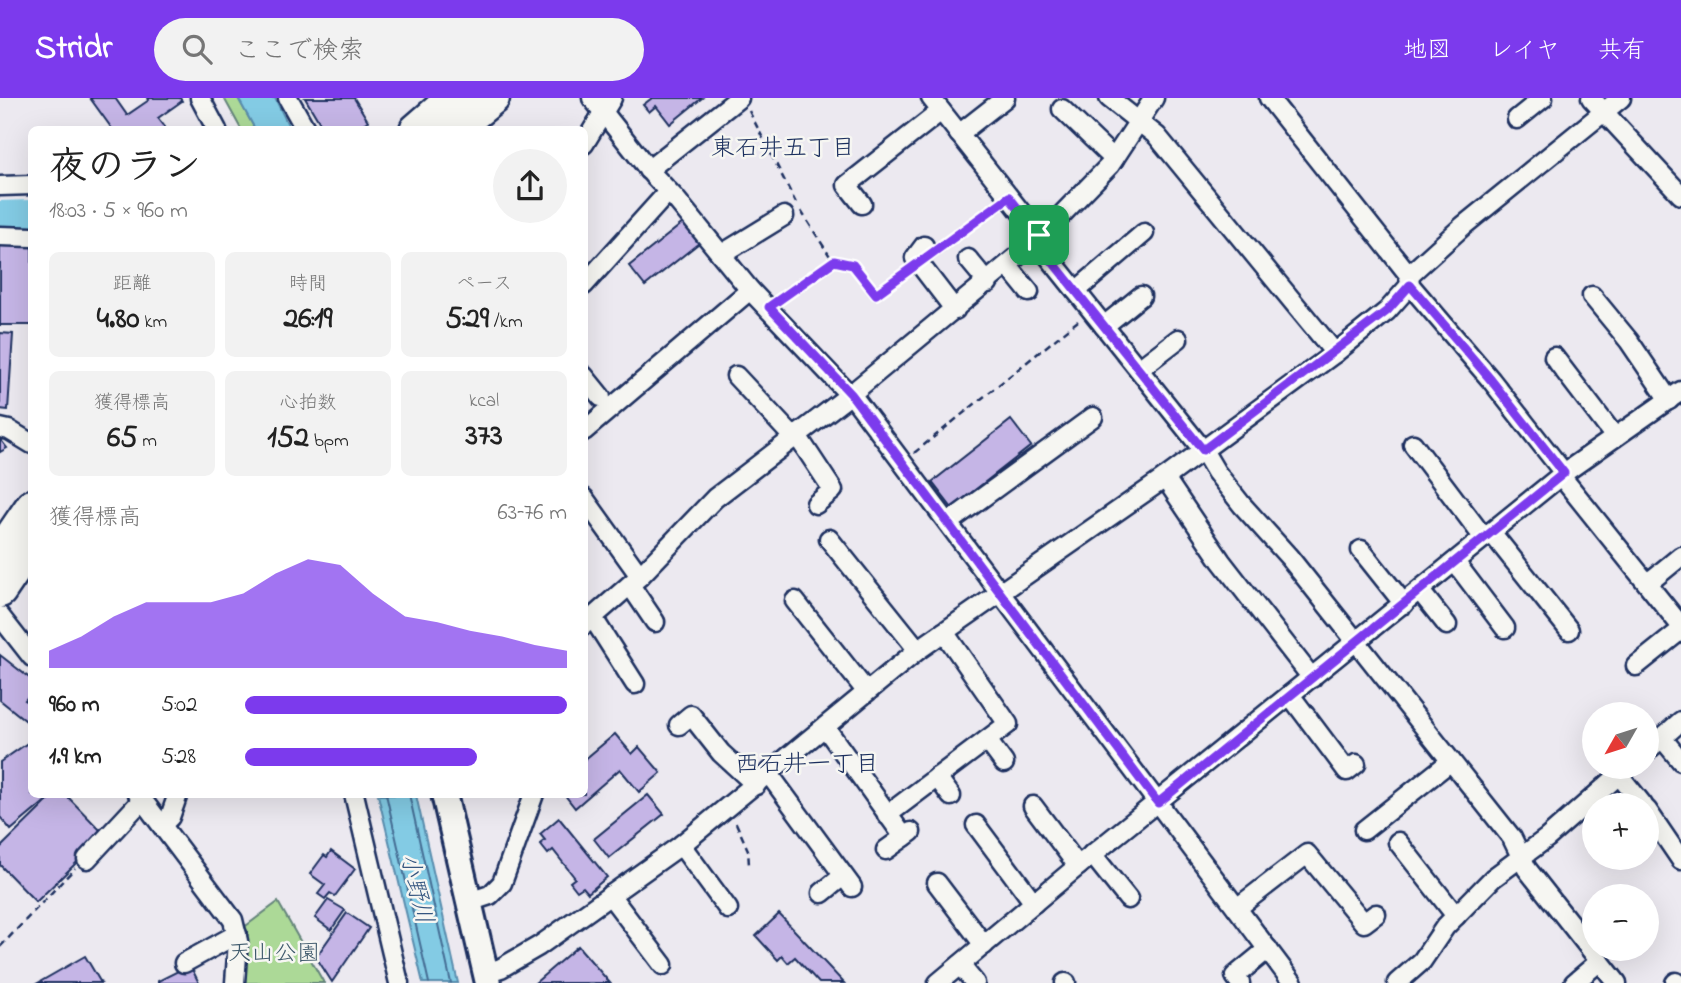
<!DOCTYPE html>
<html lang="ja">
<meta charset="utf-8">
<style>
body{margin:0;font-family:"Indie Flower","Klee One",sans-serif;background:#f2f2f2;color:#222;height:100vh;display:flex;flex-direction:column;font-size:26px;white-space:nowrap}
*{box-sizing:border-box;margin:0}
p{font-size:23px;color:#767676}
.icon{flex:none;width:38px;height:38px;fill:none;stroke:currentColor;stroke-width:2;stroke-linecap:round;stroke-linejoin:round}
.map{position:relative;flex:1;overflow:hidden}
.details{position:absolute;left:28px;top:28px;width:560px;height:672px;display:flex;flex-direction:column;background:#fff;border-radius:10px;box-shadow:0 7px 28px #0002}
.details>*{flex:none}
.needle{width:46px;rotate:231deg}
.fabs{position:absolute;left:1582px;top:604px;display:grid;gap:14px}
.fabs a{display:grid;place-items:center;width:77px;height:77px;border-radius:50%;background:#fff;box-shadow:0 7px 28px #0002;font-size:35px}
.pin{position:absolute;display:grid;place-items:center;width:60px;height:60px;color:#fff;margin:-30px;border-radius:14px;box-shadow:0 4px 10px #0006}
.round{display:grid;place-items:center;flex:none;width:74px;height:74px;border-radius:37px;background:#f2f2f2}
.summary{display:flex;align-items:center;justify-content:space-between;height:119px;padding:0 21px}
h1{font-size:38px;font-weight:700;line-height:52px}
.figures{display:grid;grid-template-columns:repeat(3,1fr);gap:10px;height:119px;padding:7px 21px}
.figures div{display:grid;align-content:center;border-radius:10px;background:#f2f2f2;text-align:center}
.figures b{font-size:30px;font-weight:700}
.figures small{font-size:19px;font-weight:400}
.figures p{font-size:19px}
.chart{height:196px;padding:14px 21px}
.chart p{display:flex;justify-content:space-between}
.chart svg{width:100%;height:126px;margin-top:7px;fill:#7c3aed;opacity:.7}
ul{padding:0 21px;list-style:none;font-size:23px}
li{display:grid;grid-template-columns:112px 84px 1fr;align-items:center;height:52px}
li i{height:18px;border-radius:9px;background:#7c3aed}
header{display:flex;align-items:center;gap:42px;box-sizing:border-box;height:98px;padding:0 35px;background:#7c3aed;color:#fff}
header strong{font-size:33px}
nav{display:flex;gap:38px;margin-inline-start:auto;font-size:24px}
.search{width:490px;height:63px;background:#f2f2f2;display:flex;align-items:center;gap:18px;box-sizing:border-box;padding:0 24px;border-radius:38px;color:#767676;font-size:26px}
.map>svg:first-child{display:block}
.green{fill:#acd997;stroke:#64847a;stroke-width:2}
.water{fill:#83cbe4;stroke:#598dae;stroke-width:2}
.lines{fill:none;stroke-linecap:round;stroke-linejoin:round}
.shore{stroke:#456d94;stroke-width:2}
.river{stroke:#83cbe4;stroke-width:28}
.building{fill:#c5b5e6;stroke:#1b2f5e;stroke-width:2}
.street-casing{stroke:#1b2f5e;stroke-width:23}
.secondary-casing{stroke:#1b2f5e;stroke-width:30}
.highway-casing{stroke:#1b2f5e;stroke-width:37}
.path{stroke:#1b2f5e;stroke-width:2.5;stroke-dasharray:7 5;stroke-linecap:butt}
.street{stroke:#f6f6f2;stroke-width:18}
.secondary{stroke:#f6f6f2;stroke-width:24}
.highway{stroke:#f6f6f2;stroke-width:32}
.route-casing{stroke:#fff;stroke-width:14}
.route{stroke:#7c3aed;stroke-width:9}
.labels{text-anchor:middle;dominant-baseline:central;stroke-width:5;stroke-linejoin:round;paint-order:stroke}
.park-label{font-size:23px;fill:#3f5a6c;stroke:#f6f6f2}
.neighbourhood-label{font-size:24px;fill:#1b2f5e;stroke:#f6f6f2}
.water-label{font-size:24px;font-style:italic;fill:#355680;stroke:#f6f6f2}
</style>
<header>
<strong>Stridr</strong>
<div class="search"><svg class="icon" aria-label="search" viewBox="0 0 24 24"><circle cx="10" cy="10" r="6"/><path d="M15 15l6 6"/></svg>ここで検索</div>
<nav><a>地図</a><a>レイヤ</a><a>共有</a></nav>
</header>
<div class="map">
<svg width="1681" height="885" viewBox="0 0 1681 885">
<rect width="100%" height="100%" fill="#ece9f0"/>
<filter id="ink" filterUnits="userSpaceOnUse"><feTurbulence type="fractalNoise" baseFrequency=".0143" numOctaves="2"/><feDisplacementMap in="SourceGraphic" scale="14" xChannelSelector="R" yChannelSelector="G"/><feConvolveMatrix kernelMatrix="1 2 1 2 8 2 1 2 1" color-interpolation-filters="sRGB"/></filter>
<g filter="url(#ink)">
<g class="green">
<polygon points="224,0 238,0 255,31 241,31"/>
<polygon points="278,804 324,885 241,885 243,830"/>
</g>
<g class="water">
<polygon points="238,0 275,0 290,31 255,31"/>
<polygon points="378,697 416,697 458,885 423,885"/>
</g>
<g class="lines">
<g class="shore">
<polyline points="386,696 429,885"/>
<polyline points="409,696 451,885"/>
</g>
<polyline class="river" points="0,117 32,116"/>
</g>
<g class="building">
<polygon points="90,0 115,0 127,17 149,2 148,0 180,0 182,3 158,20 165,29 161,32 113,32"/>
<polygon points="305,0 354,0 368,23 353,32 324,32"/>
<polygon points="652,0 702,0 670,26 656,8 649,14 643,7"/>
<polygon points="683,125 699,145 645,188 629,168"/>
<polygon points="32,145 32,227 0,227 0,146"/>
<polygon points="0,235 13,236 8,312 0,311"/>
<polygon points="1011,322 1031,348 952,410 932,384"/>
<polygon points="0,341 7,350 0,354"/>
<polygon points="0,557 32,582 32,594 25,602 32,607 30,626 0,602"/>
<polygon points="615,636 632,656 639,649 661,675 639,694 620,671 575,710 564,696 584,696 584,662"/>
<polygon points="32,642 32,696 54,696 11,732 0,719 0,664"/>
<polygon points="55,696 65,696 105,737 36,804 0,767 0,750"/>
<polygon points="648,697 664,716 609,760 594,741"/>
<polygon points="559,720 607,779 588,795 583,789 577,793 570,784 575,780 553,752 548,756 540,746 545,742 540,736"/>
<polygon points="331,753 355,771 335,798 330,795 325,801 318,796 325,787 310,776 324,757 327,759"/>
<polygon points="328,802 345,812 331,832 315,820"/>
<polygon points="347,815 369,830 332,884 316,859"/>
<polygon points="779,816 844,885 819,885 795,859 788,865 782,858 778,862 756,838"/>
<polygon points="578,848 610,885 535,885"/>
<polygon points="85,858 101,885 38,885"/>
<polygon points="190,867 199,885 158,885 158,883"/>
</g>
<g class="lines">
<defs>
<g id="street">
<polyline points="200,0 217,32"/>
<polyline points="288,0 306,32"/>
<polyline points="592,0 653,77 675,100 750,192 848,295"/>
<polyline points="931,0 1039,137"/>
<polyline points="1109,0 1157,38 1335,255"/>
<polyline points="1269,0 1409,177 1410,187 1491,282 1564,375"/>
<polyline points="1591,0 1681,97"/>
<polyline points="1062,11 1114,61"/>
<polyline points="1517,21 1543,0"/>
<polyline points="959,36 1005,0"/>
<polyline points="584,46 612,0"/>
<polyline points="648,72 739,0"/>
<polyline points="0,88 32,87"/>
<polyline points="862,106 847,87 941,13"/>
<polyline points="0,138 32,139"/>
<polyline points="1036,143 1203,352 1216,374 1242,407 1289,459 1512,740 1527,771 1617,885"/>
<polyline points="924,148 915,160 955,212"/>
<polyline points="722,156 784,118"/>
<polyline points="968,161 988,185"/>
<polyline points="1008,168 1029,194"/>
<polyline points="1409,177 1463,128 1621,0"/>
<polyline points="584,187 668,94"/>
<polyline points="1076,193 1144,135"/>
<polyline points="1592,198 1629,243 1669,302"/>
<polyline points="1104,228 1141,198"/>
<polyline points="1554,259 1615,339"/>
<polyline points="1139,271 1178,241"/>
<polyline points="584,278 601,299"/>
<polyline points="736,278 793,339"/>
<polyline points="851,296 1293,885"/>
<polyline points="0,330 9,332 32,346"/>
<polyline points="584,333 750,192"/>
<polyline points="796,336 833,392 816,406"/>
<polyline points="1413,346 1484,440"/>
<polyline points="1561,378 1681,528"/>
<polyline points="1165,380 1221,463 1312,580"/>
<polyline points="584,400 640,478"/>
<polyline points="949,424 1093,319"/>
<polyline points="1491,434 1569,532"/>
<polyline points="829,441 918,552"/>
<polyline points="1361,452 1404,506"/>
<polyline points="1455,464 1505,530"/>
<polyline points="1648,485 1681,458"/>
<polyline points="630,487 655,524"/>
<polyline points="1420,493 1447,527"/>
<polyline points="795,503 866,593"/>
<polyline points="0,518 32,559"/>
<polyline points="593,520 635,586"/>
<polyline points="584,527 640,478 715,400 851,296 1036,143 1110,67 1154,0"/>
<polyline points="1636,568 1681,532"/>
<polyline points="1290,597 1347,673 1356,666"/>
<polyline points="679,627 691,617 721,655 756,687"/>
<polyline points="825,629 904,739"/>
<polyline points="1662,640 1681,663"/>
<polyline points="987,642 1004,665"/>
<polyline points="1647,653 1681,623"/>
<polyline points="769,676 852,789"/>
<polyline points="1619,677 1643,707"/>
<polyline points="937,679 951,698"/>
<polyline points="138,696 233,822 238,843 235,885"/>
<polyline points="354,696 399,885"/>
<polyline points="1033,708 1078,768"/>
<polyline points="1647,712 1681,762"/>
<polyline points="887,717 1008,626 944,534"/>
<polyline points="162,727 170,719 178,696"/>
<polyline points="976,727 1034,805"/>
<polyline points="1364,732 1451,663"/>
<polyline points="1398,744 1456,818"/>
<polyline points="681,747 728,811"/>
<polyline points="886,752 911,734"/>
<polyline points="1092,756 1128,801"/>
<polyline points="87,761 142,702"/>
<polyline points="937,785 984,847"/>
<polyline points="822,795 843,778"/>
<polyline points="610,797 663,867"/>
<polyline points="469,804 490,797 502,785 534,696"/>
<polyline points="1237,810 1307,756 1364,825 1376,816"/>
<polyline points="184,865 237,836"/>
<polyline points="960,867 975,885"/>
<polyline points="485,875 501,870 539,848 681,747 918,552 1165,380 1335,255 1387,213 1410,187"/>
<polyline points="938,885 1078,768 1564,375 1681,293"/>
<polyline points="1065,885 1066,885"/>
<polyline points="1240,885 1235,878 1268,851"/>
<polyline points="1397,885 1422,863 1445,829 1493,780 1547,740 1629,668"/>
<polyline points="1574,885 1600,863"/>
<polyline points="1675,885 1676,884"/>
</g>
<polyline id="secondary" points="444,696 488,885"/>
<g id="highway">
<polyline points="416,32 453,0"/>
<polyline points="454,32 493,0"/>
<polyline points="0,455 32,408"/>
<polyline points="0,493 32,446"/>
</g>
</defs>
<use href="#street" class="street-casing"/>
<use href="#secondary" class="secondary-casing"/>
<use href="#highway" class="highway-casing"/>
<g class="path">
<polyline points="749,13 797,107"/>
<polyline points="801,113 833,163"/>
<polyline points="939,151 996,109"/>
<polyline points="781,200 833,163 853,167 876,196 905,176"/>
<polyline points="914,355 1078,223"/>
<polyline points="736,725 748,752 749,767"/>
<polyline points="0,849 75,770"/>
</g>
<use href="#street" class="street"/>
<use href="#secondary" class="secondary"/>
<use href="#highway" class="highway"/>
</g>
</g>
<g class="lines" filter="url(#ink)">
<defs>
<polygon id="route" points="1009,99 1039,137 1036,143 1203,352 1387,213 1410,187 1491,282 1564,375 1158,705 851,296 769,209 834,163 853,167 876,196"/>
</defs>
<use href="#route" class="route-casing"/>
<use href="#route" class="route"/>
</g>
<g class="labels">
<g class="park-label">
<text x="274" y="856">天山公園</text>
</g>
<g class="neighbourhood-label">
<text x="783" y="51">東石井五丁目</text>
<text x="807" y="667">西石井一丁目</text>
</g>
<g class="water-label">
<text transform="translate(415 791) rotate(76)">小野川</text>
</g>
</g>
</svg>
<div class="fabs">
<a><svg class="needle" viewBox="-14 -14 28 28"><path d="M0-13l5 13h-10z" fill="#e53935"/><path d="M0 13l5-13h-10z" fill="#767676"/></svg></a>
<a>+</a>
<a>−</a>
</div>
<div class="pin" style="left:1039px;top:137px;background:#1e9e55"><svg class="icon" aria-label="arrive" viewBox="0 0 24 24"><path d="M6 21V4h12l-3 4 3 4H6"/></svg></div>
<section class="details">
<div class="summary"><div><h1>夜のラン</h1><p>18:03 · 5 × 960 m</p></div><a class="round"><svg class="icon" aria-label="share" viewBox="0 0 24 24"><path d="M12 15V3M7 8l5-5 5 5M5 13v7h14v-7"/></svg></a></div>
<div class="figures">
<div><p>距離</p><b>4.80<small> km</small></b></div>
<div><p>時間</p><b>26:19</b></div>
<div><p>ペース</p><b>5:29<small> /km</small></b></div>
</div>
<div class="figures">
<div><p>獲得標高</p><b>65<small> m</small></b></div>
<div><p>心拍数</p><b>152<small> bpm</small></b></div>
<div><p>kcal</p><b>373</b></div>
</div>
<div class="chart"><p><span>獲得標高</span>63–76 m</p>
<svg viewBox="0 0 160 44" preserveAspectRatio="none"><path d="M0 44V38L10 33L20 26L30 21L40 21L50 21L60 18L70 11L80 6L90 8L100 18L110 26L120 28L130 31L140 33L150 36L160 38V44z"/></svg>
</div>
<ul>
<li><b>960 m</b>5:02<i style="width:100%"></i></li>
<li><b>1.9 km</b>5:28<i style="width:72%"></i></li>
</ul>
</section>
</div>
